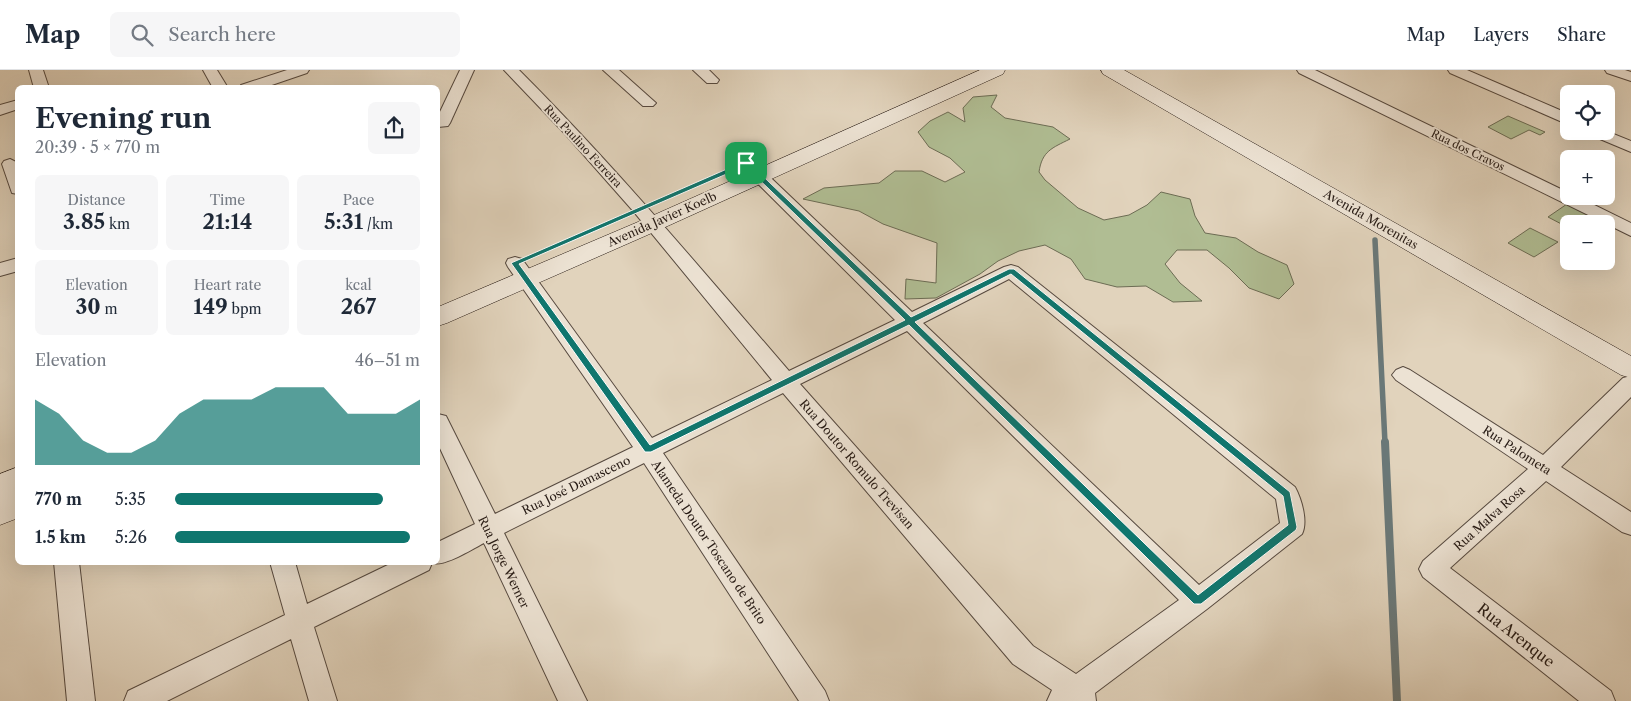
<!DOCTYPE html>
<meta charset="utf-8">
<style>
body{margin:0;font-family:"Libre Caslon Text",serif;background:#f6f6f7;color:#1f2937;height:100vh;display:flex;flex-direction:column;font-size:19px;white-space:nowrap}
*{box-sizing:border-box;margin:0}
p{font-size:16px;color:#747a83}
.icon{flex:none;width:28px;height:28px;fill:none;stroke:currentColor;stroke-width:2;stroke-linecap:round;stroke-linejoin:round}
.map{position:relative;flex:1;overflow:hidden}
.side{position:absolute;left:15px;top:15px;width:425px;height:480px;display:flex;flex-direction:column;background:#fff;border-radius:8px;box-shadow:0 5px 20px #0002}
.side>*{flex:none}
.controls{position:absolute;left:1560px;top:15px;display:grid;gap:10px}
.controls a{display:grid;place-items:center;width:55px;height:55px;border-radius:8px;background:#fff;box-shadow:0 5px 20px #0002;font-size:25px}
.pin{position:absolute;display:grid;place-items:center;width:42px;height:42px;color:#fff;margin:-21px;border-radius:10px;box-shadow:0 2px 8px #0006}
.round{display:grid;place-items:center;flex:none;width:52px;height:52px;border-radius:8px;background:#f6f6f7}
.summary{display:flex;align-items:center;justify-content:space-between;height:85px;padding:0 20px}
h1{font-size:28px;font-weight:700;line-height:38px}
.metrics{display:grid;grid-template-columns:repeat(3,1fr);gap:8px;height:85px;padding:5px 20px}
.metrics div{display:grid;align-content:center;border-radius:8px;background:#f6f6f7;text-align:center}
.metrics b{font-size:21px;font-weight:700}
.metrics small{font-size:14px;font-weight:400}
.metrics p{font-size:14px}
.chart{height:140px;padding:10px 20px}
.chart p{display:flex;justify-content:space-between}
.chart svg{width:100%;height:90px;margin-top:5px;fill:#0f766e;opacity:.7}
ul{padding:0 20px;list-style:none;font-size:16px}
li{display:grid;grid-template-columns:80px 60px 1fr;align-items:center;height:38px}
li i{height:12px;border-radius:6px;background:#0f766e}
header{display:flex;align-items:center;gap:30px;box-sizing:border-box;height:70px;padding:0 25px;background:#fff;border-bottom:1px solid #e0e1e3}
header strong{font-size:24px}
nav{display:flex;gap:28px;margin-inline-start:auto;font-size:18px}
.search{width:350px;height:45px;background:#f6f6f7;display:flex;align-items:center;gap:12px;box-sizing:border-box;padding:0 18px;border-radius:8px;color:#747a83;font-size:19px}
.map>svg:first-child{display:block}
.green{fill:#b0bd93;stroke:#6c6c54}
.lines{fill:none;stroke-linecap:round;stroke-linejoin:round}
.stream-far1{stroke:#6a7878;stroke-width:5.5}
.stream{stroke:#6a7878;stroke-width:8}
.street-casing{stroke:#56493f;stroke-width:2}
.secondary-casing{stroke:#271b15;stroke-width:1}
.street{fill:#ece2d3;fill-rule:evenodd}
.secondary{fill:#ece2d3;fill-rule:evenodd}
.route{fill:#0f766e;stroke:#fff;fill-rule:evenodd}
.labels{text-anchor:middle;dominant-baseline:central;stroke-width:4;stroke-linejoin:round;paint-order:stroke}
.far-street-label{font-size:11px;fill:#271b15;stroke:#ece2d3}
.street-label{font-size:12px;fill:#271b15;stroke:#ece2d3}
.near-street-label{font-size:15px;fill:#271b15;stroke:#ece2d3}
</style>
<header>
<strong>Map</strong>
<div class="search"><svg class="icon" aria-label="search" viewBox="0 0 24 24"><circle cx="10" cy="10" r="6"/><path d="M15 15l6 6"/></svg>Search here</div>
<nav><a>Map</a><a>Layers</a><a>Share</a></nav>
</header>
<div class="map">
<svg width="1631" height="631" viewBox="0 0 1631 631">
<rect width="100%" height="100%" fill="#e1d3bc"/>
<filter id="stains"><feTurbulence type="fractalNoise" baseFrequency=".004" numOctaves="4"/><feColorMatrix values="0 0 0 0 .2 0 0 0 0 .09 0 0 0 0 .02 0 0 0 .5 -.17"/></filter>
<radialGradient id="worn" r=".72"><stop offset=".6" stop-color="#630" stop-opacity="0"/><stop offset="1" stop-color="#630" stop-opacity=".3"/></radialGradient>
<g class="green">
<path d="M997,25L991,37L1005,48L1053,57L1070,69C1052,78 1042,81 1039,102L1045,110L1078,138L1104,150L1129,145L1147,135L1161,122L1190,129L1195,146L1205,163L1236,168L1258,182L1287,195L1294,214L1279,229L1249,218L1229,198L1207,180H1177L1165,194L1180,213L1202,231L1173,232L1146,216L1117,217L1085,209L1071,189L1045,175L1019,181L998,191L980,204L936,228L905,229L906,209L936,213L937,173L883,154L859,141L803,129L824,118L879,113L895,101H922L945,112L965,102L950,88L929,77L918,62L930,51L948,42L965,52L963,38L973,27Z"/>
<polygon points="1508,46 1545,62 1540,65 1529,60 1511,69 1488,57"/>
<polygon points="1567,134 1595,148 1586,154 1569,154 1569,158 1548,147"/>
<polygon points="1530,158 1558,172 1534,187 1508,173"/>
</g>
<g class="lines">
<polyline class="stream-far1" points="1375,170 1385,373"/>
<polyline class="stream" points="1385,372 1397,631"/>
<defs>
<g id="street">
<polygon points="29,0 43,0 49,18 34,18"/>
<polygon points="203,0 217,0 228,18 213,18"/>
<polygon points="287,0 309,0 307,3 263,18 239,18 241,15"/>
<polygon points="460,0 474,0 450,53 448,56 438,57 438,46"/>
<path d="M504,0H519C615,96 701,199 789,301L895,250L740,96L738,93L740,90H752L912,242L1004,197L1011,195L1018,197L1295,417C1302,430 1308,452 1302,464L1207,539L1095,623L1096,631H1047L1052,620L1013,594L783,323L663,383L825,621L829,631H799L644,393L504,463L587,631H558L484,473C472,479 445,497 432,493L429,500L314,557L337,631H309L291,569L167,631H124L128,621L285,545L270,492H295L307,534L394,492H438V472L475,454L438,374V344L446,346L495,444L633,377L508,197L506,193L508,189L515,187L522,189L652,368L772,310L634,142L566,65ZM1009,209L1276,429L1280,453L1199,515L923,253ZM907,261L1179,530L1076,604L1033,576L800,314Z"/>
<polygon points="603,0 619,0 656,33 653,36 643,36"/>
<polygon points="693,0 709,0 719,10 717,13 707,13"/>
<polygon points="1297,0 1315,0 1569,123 1569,126 1576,126 1631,153 1631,166 1299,3"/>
<polygon points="1448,0 1467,0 1569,44 1569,55 1450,3"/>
<polygon points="1605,0 1625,0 1631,2 1631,11 1607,3"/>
<polygon points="18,30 18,39 0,45 0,35"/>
<polygon points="1586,61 1606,61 1631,71 1631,82 1588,64"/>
<polygon points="10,89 18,93 18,124 12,123 2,94 4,91"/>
<polygon points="18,188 18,201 0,206 0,193"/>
<polygon points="1403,297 1410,300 1543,385 1623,308 1631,306 1631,327 1561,397 1631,442 1631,465 1622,462 1546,411 1450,498 1611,621 1615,631 1579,631 1423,507 1419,499 1423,491 1528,399 1396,310 1392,305 1396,300"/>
<polygon points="54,492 79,492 95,631 67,631"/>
</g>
<g id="secondary">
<polygon points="980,0 1005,0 1003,4 661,159 447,253 438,256 438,237 645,149"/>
<polygon points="1101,0 1124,0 1631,286 1631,308 1621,305 1103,4"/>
<polygon points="18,397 18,448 0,455 0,404"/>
</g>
</defs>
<use href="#street" class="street-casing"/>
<use href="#secondary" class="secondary-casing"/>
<use href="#street" class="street"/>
<use href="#secondary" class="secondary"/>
</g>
<path class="route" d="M743,92H748L911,247L1009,199H1014L1290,422L1297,457L1296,460L1201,534H1194L909,255L651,382H645L511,193ZM745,96L905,250L650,375L519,194ZM1011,204L1283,426L1288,455L1198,525L915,252Z"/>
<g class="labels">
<g class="far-street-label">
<text transform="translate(583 76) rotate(47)">Rua Paulino Ferreira</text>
<text transform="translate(1468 80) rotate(26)">Rua dos Cravos</text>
</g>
<g class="street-label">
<text transform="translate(662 149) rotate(-24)">Avenida Javier Koelb</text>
<text transform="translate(1371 149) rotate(30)">Avenida Morenitas</text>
<text transform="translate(1517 380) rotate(33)">Rua Palometa</text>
<text transform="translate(857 394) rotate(49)">Rua Doutor Romulo Trevisan</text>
<text transform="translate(576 415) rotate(-26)">Rua José Damasceno</text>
<text transform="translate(1489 448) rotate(-42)">Rua Malva Rosa</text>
<text transform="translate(709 472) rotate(56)">Alameda Doutor Toscano de Brito</text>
<text transform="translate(504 492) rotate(64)">Rua Jorge Werner</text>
</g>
<g class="near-street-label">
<text transform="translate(1516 565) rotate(38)">Rua Arenque</text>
</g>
</g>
<rect width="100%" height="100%" filter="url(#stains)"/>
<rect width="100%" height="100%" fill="url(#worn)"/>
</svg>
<div class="controls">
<a><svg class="icon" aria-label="locate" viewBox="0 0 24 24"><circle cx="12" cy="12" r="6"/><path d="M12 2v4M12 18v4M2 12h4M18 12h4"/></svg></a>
<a>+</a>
<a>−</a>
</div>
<div class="pin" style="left:746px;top:93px;background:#1e9e55"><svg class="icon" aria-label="arrive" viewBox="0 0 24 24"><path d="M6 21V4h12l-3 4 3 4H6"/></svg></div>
<section class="side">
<div class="summary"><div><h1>Evening run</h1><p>20:39 · 5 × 770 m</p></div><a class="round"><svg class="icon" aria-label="share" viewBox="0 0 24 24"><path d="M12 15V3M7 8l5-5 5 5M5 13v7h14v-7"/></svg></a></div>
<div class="metrics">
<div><p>Distance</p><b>3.85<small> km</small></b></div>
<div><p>Time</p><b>21:14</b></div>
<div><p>Pace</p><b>5:31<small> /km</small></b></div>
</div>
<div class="metrics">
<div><p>Elevation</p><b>30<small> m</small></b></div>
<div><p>Heart rate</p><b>149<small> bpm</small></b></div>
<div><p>kcal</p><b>267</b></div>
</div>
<div class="chart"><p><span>Elevation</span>46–51 m</p>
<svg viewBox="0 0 160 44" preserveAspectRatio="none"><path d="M0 44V12L10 19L20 32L30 38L40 38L50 32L60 19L70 12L80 12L90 12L100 6L110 6L120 6L130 19L140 19L150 19L160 12V44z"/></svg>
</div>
<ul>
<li><b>770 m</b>5:35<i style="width:85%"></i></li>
<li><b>1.5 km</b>5:26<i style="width:96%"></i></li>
</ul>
</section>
</div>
